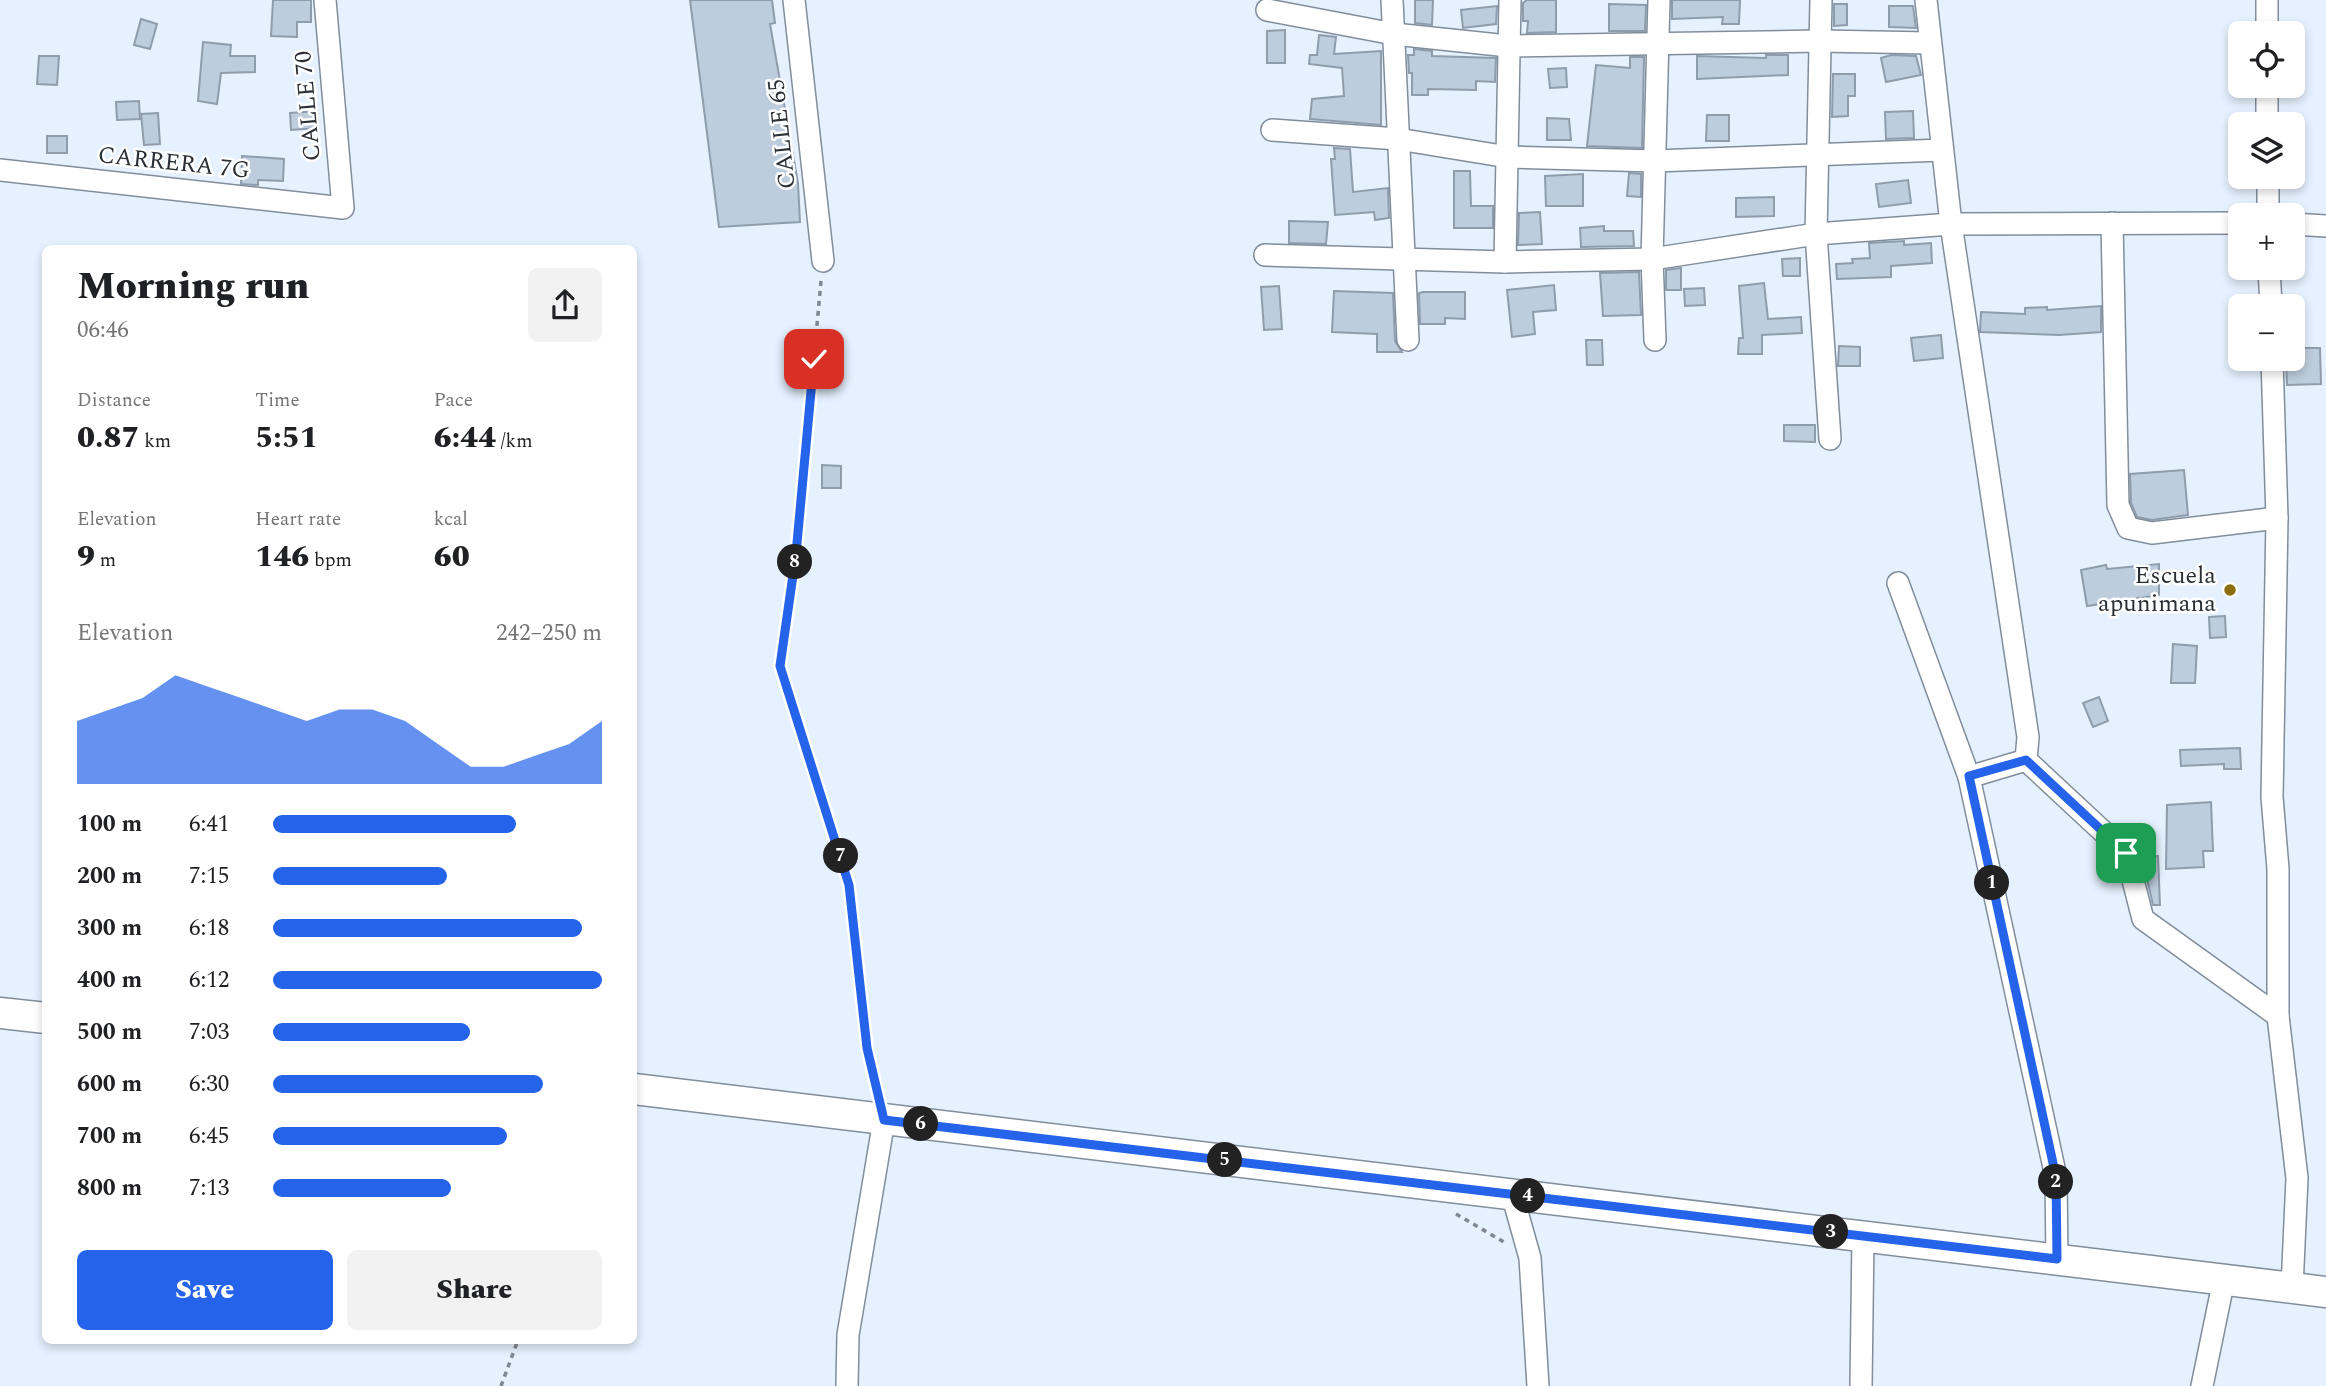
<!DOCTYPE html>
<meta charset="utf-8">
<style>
body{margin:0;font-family:Spectral,serif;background:#f2f2f2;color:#202124;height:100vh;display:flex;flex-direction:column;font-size:26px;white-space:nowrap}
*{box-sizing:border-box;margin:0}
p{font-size:23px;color:#757577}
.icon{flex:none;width:38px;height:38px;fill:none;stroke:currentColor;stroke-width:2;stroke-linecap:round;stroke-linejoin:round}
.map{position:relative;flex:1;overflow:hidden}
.side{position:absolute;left:42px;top:245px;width:595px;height:1099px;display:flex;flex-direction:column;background:#fff;border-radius:10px;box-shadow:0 4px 10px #0003}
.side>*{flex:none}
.fabs{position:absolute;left:2228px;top:21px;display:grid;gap:14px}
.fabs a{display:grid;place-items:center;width:77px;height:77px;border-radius:10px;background:#fff;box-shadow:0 4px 10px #0003;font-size:35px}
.pin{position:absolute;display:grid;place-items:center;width:60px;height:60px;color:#fff;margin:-30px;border-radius:14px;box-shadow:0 4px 10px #0006}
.km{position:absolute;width:35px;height:35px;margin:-18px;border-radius:50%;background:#222;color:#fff;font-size:19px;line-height:35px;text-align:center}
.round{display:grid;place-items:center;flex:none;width:74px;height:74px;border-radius:10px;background:#f2f2f2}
.summary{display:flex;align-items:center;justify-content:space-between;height:119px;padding:0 35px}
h1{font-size:38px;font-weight:800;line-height:52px}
.metrics{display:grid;grid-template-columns:repeat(3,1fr);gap:10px;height:119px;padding:7px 35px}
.metrics div{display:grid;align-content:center}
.metrics b{font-size:30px;font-weight:800}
.metrics small{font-size:19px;font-weight:400}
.metrics p{font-size:19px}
.chart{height:196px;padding:14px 35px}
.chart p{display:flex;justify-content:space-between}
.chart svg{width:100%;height:126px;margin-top:7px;fill:#2563eb;opacity:.7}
.action{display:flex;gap:14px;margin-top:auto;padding:14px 35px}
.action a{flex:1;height:80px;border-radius:10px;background:#2563eb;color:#fff;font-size:28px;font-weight:800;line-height:80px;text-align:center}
.action a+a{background:#f2f2f2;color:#202124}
ul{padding:0 35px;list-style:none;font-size:23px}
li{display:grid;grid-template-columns:112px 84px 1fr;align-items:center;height:52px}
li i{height:18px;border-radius:9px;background:#2563eb}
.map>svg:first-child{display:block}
.building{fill:#becddd;stroke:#8e9cac;stroke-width:2}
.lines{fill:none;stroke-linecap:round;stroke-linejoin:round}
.street-casing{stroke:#808d9c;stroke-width:24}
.secondary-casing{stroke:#808d9c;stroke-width:33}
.path{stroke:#7f8790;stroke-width:3.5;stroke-dasharray:5 5;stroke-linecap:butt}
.street{stroke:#fff;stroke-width:21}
.secondary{stroke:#fff;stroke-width:30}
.route-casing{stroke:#fff;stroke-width:14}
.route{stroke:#2563eb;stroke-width:9}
.poi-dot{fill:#8c6d0f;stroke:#fff;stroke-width:2.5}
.labels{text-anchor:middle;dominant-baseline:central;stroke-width:5;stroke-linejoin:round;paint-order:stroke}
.street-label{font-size:24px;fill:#292f35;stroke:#fff}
.poi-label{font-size:24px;fill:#292f35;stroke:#fff;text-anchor:end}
</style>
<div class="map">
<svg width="2326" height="1386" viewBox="0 0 2326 1386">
<rect width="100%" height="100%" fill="#e5f1fe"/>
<g class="building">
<polygon points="273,0 311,0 311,22 297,22 297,37 271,36"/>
<polygon points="690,0 772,0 775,23 770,24 798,183 800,222 719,227"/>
<polygon points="1415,0 1433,0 1432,25 1415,23"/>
<polygon points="1527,0 1556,0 1556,32 1527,33 1528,21 1523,21 1523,3"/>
<polygon points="1672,0 1740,0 1739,24 1722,24 1723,17 1672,19"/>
<polygon points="1609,4 1646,5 1645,31 1609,31"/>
<polygon points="1834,4 1847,4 1847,25 1834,26"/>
<polygon points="1497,6 1496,24 1463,28 1461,10"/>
<polygon points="1889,6 1913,6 1916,28 1889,27"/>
<polygon points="141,19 157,24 150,49 134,45"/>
<polygon points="1285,30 1285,63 1267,63 1267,31"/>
<polygon points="1319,35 1336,37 1334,54 1381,51 1381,125 1310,119 1312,99 1344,96 1342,68 1309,64 1310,55 1317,55"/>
<polygon points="203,42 231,45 230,56 255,56 255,72 221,73 217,104 198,101"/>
<polygon points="1414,49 1432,51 1432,56 1496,58 1495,82 1476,81 1476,90 1428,89 1428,95 1412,95 1412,73 1409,73 1408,55 1414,55"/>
<polygon points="1766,55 1788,55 1788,75 1697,79 1697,56 1766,58"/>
<polygon points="1891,55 1916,56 1921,75 1886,82 1881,58"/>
<polygon points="39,56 59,56 57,85 37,84"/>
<polygon points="1630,57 1644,57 1642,148 1587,146 1596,65 1630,68"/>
<polygon points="1566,68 1567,87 1550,88 1548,69"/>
<polygon points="1833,74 1855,74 1855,96 1848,96 1848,116 1832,117"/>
<polygon points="139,101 140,119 117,120 116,102"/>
<polygon points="317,111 318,128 291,130 290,113"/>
<polygon points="1913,111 1914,138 1886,139 1885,112"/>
<polygon points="158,113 160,144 144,145 141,114"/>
<polygon points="1707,115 1729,115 1729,141 1706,141"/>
<polygon points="1547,118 1569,119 1571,140 1547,140"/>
<rect x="47" y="136" width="20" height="17"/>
<polygon points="1334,148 1350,149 1353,192 1388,188 1389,218 1375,220 1374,212 1335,215 1331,159 1335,159"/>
<polygon points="242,156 284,159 283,181 258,180 258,185 241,184"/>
<polygon points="1454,171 1470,171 1471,206 1493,206 1493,228 1454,228"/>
<polygon points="1629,173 1641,174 1641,197 1627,196"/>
<polygon points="1583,174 1583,206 1546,206 1545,176"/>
<polygon points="1908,180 1911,203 1879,207 1876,184"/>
<polygon points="1774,197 1774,216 1736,217 1736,198"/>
<polygon points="1540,212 1542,244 1518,245 1519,213"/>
<polygon points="1289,221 1328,222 1326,244 1289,243"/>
<polygon points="1604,226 1604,231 1633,231 1634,246 1581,247 1580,228"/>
<polygon points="1904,241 1904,245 1931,243 1932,263 1891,266 1891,277 1837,279 1836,264 1853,263 1852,259 1870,258 1869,243"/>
<polygon points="1800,258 1800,276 1783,276 1782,259"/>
<polygon points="1681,268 1681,290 1666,290 1666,270"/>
<polygon points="1639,272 1641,315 1603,316 1600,273"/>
<polygon points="1764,283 1768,319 1801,317 1802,333 1762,335 1762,354 1738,354 1739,338 1743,338 1739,286"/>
<polygon points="1554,285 1556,310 1533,312 1535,334 1512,337 1507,290"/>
<polygon points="1279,286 1282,329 1264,330 1261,287"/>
<polygon points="1704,288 1705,305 1685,306 1684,289"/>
<polygon points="1334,291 1393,293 1395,341 1402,352 1377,352 1377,334 1332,332"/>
<polygon points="1423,292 1465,292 1465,319 1445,318 1445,324 1420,324 1419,293"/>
<polygon points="2101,306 2101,332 2059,335 1980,332 1981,312 2025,314 2025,308 2047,307 2047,310"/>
<polygon points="1941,335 1943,358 1914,361 1911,338"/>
<polygon points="1586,340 1602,340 1603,365 1587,365"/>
<polygon points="1839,346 1860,347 1860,366 1838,366"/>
<polygon points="2292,348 2320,348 2321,384 2287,385 2286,359 2292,359"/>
<polygon points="1784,425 1815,425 1815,442 1784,441"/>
<polygon points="822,465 841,466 841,488 822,488"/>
<polygon points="2184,470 2188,515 2152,520 2137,517 2131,503 2130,474"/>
<polygon points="2159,564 2159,595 2087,606 2081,570 2106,565 2107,569"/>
<polygon points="2225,616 2226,637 2210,638 2209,617"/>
<polygon points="2173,644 2197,646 2195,683 2171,683"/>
<polygon points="2099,697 2108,721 2093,727 2083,703"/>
<polygon points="2240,748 2241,769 2224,769 2224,764 2181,766 2180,750"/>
<polygon points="2211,802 2213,851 2203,851 2204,867 2166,869 2167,805"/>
<polygon points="2158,856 2160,905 2153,905 2142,857"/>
</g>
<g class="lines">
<defs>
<g id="street">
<polyline points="794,0 823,261"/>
<polyline points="1392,0 1408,340"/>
<polyline points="1821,0 1816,234 1830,439"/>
<polyline points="1926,0 1951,224 2028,737 2026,760"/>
<polyline points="2267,0 2267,33"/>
<polyline points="1267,10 1394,34 1508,46 1820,41 1930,43"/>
<polyline points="2267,86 2267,124"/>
<polyline points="1272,130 1398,139 1508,157 1655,161 1942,150"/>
<polyline points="0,170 343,208 325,0"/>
<polyline points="2268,177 2268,215"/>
<polyline points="2112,223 2118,505 2128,528 2152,533 2277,518"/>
<polyline points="2292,224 2326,226"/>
<polyline points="1265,255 1505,262 1652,259 1816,234 1951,224 2240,223"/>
<polyline points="1505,262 1510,0"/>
<polyline points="2269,268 2271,306"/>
<polyline points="1655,340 1652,259 1659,0"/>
<polyline points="2272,359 2277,518 2272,797 2278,869 2278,1016 2297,1178 2292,1288"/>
<polyline points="1898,583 1969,777 2056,1177 2057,1260"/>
<polyline points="2026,760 2126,853 2143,919 2278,1016"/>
<polyline points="1969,777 2026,760"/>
<polyline points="1512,1194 1530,1258 1538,1386"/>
<polyline points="847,1386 848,1335 884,1120"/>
<polyline points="1861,1386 1863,1236"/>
<polyline points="2202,1386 2224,1279"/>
</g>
<g id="secondary">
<polyline points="0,1013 46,1018"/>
<polyline points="634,1089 2326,1292"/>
</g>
</defs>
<use href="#street" class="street-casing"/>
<use href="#secondary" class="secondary-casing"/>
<g class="path">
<polyline points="821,281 796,554 780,666 849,885 867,1048 878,1094"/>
<polyline points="1456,1214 1504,1242"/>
<polyline points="501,1386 518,1340"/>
</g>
<use href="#street" class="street"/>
<use href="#secondary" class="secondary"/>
</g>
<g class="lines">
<defs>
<polyline id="route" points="814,359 796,554 780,666 849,885 867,1048 884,1120 2057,1259 2056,1177 1969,776 2026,760 2126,853"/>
</defs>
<use href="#route" class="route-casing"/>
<use href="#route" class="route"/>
</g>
<circle class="poi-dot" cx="2230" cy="590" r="7"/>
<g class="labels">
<g class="street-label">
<text transform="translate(308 106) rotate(-95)">CALLE 70</text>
<text transform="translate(782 134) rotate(-96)">CALLE 65</text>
<text transform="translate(174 163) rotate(6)">CARRERA 7G</text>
</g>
<g class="poi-label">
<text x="2216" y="576">Escuela<tspan x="2216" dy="28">apunimana</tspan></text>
</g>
</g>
</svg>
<div class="fabs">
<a><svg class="icon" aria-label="locate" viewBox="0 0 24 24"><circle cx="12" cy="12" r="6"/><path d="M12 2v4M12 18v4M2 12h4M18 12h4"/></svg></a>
<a><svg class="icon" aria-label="layers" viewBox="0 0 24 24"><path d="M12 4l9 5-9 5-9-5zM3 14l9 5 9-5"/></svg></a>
<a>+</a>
<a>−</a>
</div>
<div class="pin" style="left:2126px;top:853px;background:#1e9e55"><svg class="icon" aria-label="arrive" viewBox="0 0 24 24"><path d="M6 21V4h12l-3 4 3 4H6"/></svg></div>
<div class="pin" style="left:814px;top:359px;background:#d93025"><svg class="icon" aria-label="check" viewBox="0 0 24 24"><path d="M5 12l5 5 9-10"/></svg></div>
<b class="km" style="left:1992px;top:883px">1</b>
<b class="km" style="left:2056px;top:1182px">2</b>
<b class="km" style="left:1831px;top:1232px">3</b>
<b class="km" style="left:1528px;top:1196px">4</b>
<b class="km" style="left:1225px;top:1160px">5</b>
<b class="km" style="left:921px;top:1124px">6</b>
<b class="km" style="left:841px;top:856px">7</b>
<b class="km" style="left:795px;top:562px">8</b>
<section class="side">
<div class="summary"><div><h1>Morning run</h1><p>06:46</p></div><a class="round"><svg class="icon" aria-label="share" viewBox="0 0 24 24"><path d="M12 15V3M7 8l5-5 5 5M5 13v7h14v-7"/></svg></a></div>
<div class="metrics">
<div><p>Distance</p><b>0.87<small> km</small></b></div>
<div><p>Time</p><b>5:51</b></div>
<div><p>Pace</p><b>6:44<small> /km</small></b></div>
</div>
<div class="metrics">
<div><p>Elevation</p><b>9<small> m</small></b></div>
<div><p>Heart rate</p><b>146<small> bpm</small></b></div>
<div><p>kcal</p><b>60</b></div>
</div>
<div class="chart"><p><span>Elevation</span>242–250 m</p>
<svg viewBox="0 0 160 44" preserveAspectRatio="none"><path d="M0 44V22L10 18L20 14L30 6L40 10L50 14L60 18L70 22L80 18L90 18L100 22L110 30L120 38L130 38L140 34L150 30L160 22V44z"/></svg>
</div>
<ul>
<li><b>100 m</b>6:41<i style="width:74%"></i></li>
<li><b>200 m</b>7:15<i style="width:53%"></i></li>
<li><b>300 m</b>6:18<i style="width:94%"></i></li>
<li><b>400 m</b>6:12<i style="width:100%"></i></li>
<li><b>500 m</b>7:03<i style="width:60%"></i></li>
<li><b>600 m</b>6:30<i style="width:82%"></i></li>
<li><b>700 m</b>6:45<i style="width:71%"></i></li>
<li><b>800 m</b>7:13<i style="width:54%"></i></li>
</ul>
<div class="action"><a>Save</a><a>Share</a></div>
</section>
</div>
